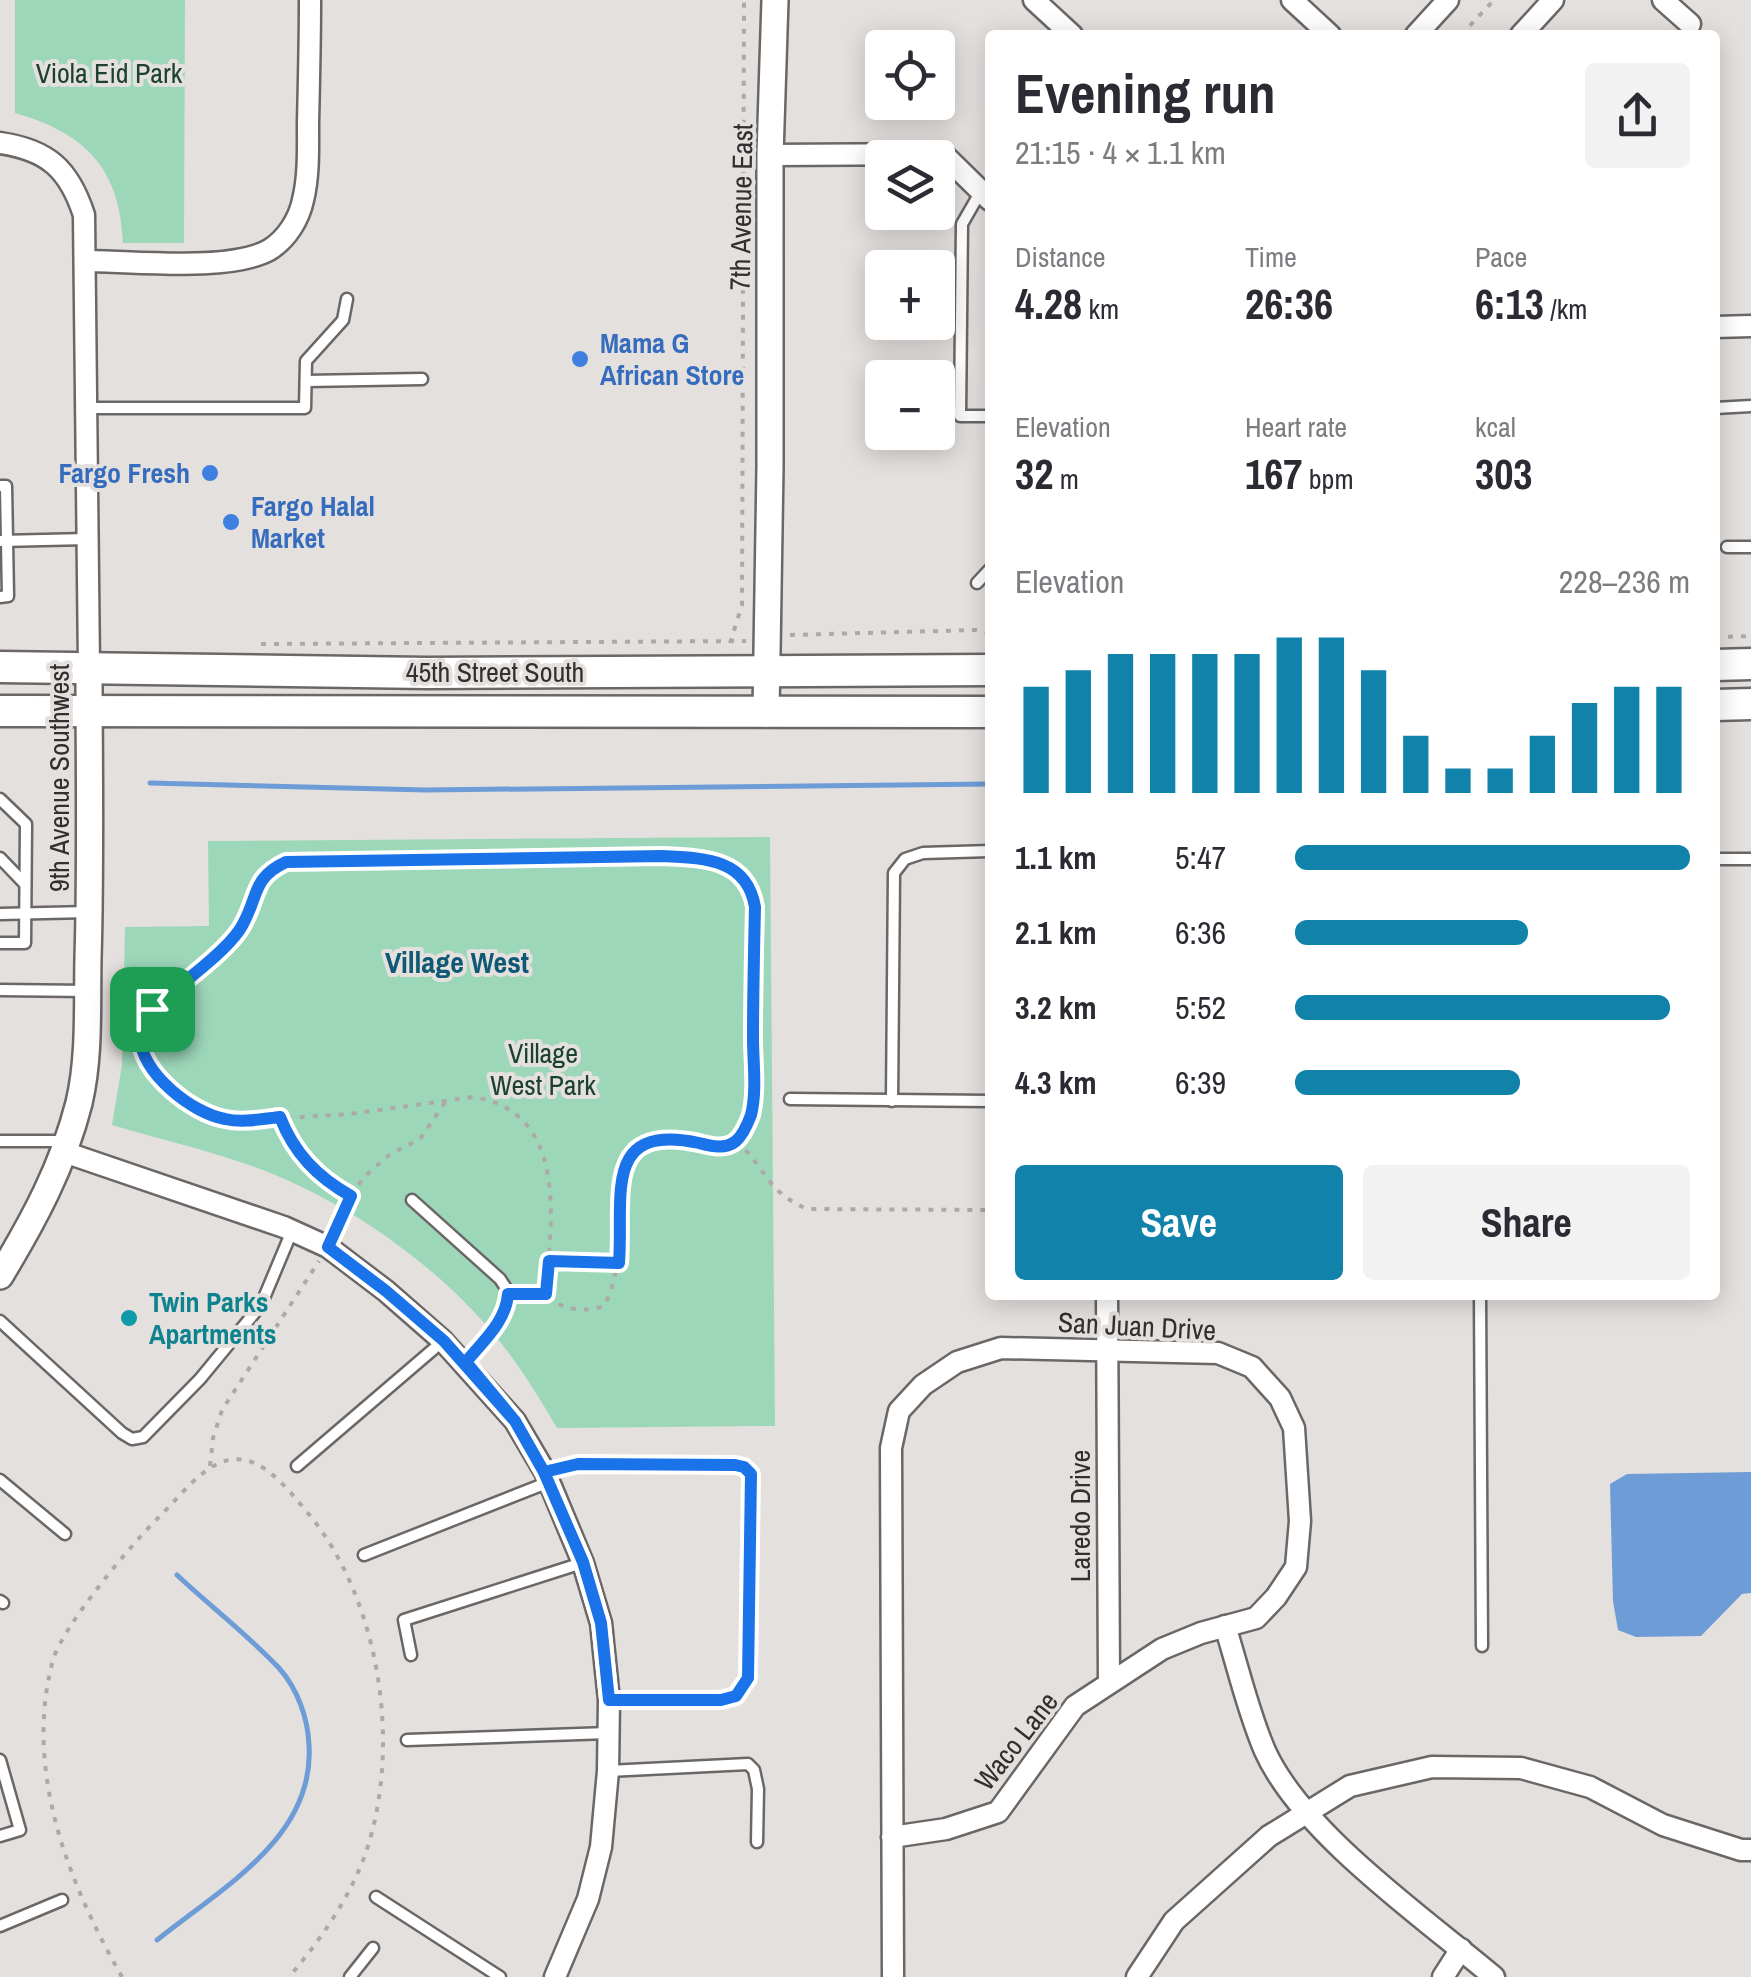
<!DOCTYPE html>
<meta charset="utf-8">
<style>
body{margin:0;font-family:"Archivo Narrow",sans-serif;background:#f2f2f3;color:#2b2b33;height:100vh;display:flex;flex-direction:column;font-size:38px;white-space:nowrap}
*{box-sizing:border-box;margin:0}
p{font-size:32px;color:#7c7c81}
.icon{flex:none;width:55px;height:55px;fill:none;stroke:currentColor;stroke-width:2;stroke-linecap:round;stroke-linejoin:round}
.map{position:relative;flex:1;overflow:hidden}
.side{position:absolute;left:985px;top:30px;width:735px;height:1270px;display:flex;flex-direction:column;background:#fff;border-radius:10px;box-shadow:0 5px 25px #0003}
.side>*{flex:none}
.buttons{position:absolute;left:865px;top:30px;display:grid;gap:20px}
.buttons a{display:grid;place-items:center;width:90px;height:90px;border-radius:10px;background:#fff;box-shadow:0 5px 25px #0003;font-size:50px}
.pin{position:absolute;display:grid;place-items:center;width:85px;height:85px;color:#fff;margin:-42px;border-radius:20px;box-shadow:0 5px 15px #0006}
.round{display:grid;place-items:center;flex:none;width:105px;height:105px;border-radius:10px;background:#f2f2f3}
.summary{display:flex;align-items:center;justify-content:space-between;height:170px;padding:0 30px}
h1{font-size:55px;font-weight:700;line-height:75px}
.stats{display:grid;grid-template-columns:repeat(3,1fr);gap:15px;height:170px;padding:10px 30px}
.stats div{display:grid;align-content:center}
.stats b{font-size:42px;font-weight:700}
.stats small{font-size:28px;font-weight:400}
.stats p{font-size:28px}
.chart{height:280px;padding:20px 30px}
.chart p{display:flex;justify-content:space-between}
.chart svg{width:100%;height:180px;margin-top:10px;stroke:#1182a9;stroke-width:6}
.button{display:flex;gap:20px;margin-top:auto;padding:20px 30px}
.button a{flex:1;height:115px;border-radius:10px;background:#1182a9;color:#fff;font-size:40px;font-weight:700;line-height:115px;text-align:center}
.button a+a{background:#f2f2f3;color:#2b2b33}
ul{padding:0 30px;list-style:none;font-size:32px}
li{display:grid;grid-template-columns:160px 120px 1fr;align-items:center;height:75px}
li i{height:25px;border-radius:12px;background:#1182a9}
.map>svg:first-child{display:block}
.green{fill:#9dd7ba}
.water{fill:#6d9cd7}
.lines{fill:none;stroke-linecap:round;stroke-linejoin:round}
.stream{stroke:#6d9cd7;stroke-width:5}
.service-casing{stroke:#6b6766;stroke-width:15}
.minor-casing{stroke:#6b6766;stroke-width:25}
.tertiary-casing{stroke:#6b6766;stroke-width:30}
.primary-casing{stroke:#6b6766;stroke-width:35}
.path{stroke:#aca9a7;stroke-width:4;stroke-dasharray:5 8;stroke-linecap:butt}
.service{stroke:#fff;stroke-width:10}
.minor{stroke:#fff;stroke-width:20}
.tertiary{stroke:#fff;stroke-width:25}
.primary{stroke:#fff;stroke-width:30}
.route-casing{stroke:#fff;stroke-width:20}
.route{stroke:#1a73e8;stroke-width:12}
.shop-dot{fill:#3f7fe0;stroke:#e4e0de;stroke-width:4}
.culture-dot{fill:#0f9aa8;stroke:#e4e0de;stroke-width:4}
.labels{text-anchor:middle;dominant-baseline:central;stroke-width:8;stroke-linejoin:round;paint-order:stroke}
.park-label{font-size:28px;fill:#1b4131;stroke:#e4e0de}
.street-label{font-size:28px;fill:#312f2f;stroke:#e4e0de}
.shop-label{font-size:28px;font-weight:bold;fill:#366cbe;stroke:#e4e0de;text-anchor:start}
.culture-label{font-size:28px;font-weight:bold;fill:#0d838f;stroke:#e4e0de;text-anchor:start}
.neighbourhood-label{font-size:30px;font-weight:bold;fill:#105974;stroke:#e4e0de}
</style>
<div class="map">
<svg width="1751" height="1977" viewBox="0 0 1751 1977">
<rect width="100%" height="100%" fill="#e4e0de"/>
<g class="green">
<path d="M15,0H185L184,243H123C120,168 85,133 15,113Z"/>
<path d="M770,837L775,1426L557,1428C544,1406 531,1384 516,1363C458,1280 360,1208 265,1171C216,1152 163,1140 112,1125L122,1065L125,927L209,926L208,841Z"/>
</g>
<polygon class="water" points="1751,1472 1751,1593 1742,1594 1701,1636 1636,1637 1618,1630 1613,1601 1610,1484 1627,1474"/>
<g class="lines">
<g class="stream">
<polyline points="150,783 426,790 990,784"/>
<path d="M157,1940C220,1889 315,1838 309,1745C308,1718 297,1688 279,1668C248,1635 210,1606 177,1575"/>
</g>
<defs>
<g id="service">
<polyline points="981,191 962,224 960,416 990,416"/>
<polyline points="306,381 422,379"/>
<polyline points="87,408 305,408 306,361 343,320 347,299"/>
<polyline points="1715,408 1751,406"/>
<polyline points="0,486 6,486 8,596 0,597"/>
<polyline points="0,541 87,539"/>
<polyline points="1727,547 1751,547"/>
<polyline points="977,583 990,569"/>
<polyline points="0,799 26,824 25,943 0,943"/>
<polyline points="0,858 25,884"/>
<polyline points="1715,859 1751,859"/>
<polyline points="0,914 89,912"/>
<polyline points="0,990 88,991"/>
<polyline points="790,1099 990,1101"/>
<polyline points="892,1101 894,873 905,859 923,853 990,851"/>
<polyline points="0,1141 66,1141"/>
<path d="M412,1200L500,1279C503,1284 507,1288 508,1294C513,1317 479,1346 465,1362"/>
<polyline points="1480,1295 1482,1646"/>
<polyline points="0,1321 122,1433 132,1439 143,1437 200,1379 261,1305 292,1231"/>
<polyline points="297,1466 443,1341"/>
<path d="M545,1472L578,1464L735,1465L744,1467L751,1474L748,1678C743,1692 735,1696 721,1699L610,1700"/>
<polyline points="0,1480 65,1534"/>
<polyline points="364,1555 549,1482"/>
<polyline points="0,1601 3,1603"/>
<polyline points="411,1655 404,1620 582,1563"/>
<polyline points="407,1740 608,1733"/>
<polyline points="0,1760 20,1830 0,1836"/>
<polyline points="608,1771 748,1764 754,1770 758,1789 757,1842"/>
<polyline points="376,1897 500,1977"/>
<polyline points="0,1926 62,1900"/>
<polyline points="350,1977 373,1948"/>
</g>
<g id="minor">
<polyline points="1034,0 1072,35"/>
<polyline points="1292,0 1330,35"/>
<polyline points="1663,0 1690,24"/>
<polyline points="1416,35 1448,0"/>
<polyline points="1521,35 1553,0"/>
<path d="M0,143C48,150 69,169 84,215L89,667"/>
<polyline points="770,155 943,154 990,200"/>
<path d="M86,261C134,261 229,272 269,250C287,239 299,219 303,200C309,176 308,148 308,123C309,82 310,41 310,0"/>
<polyline points="1715,327 1751,326"/>
<polyline points="64,1152 284,1227 328,1247 386,1291 443,1341 515,1421 545,1472 583,1563 601,1623 609,1700 608,1771 601,1847 588,1899 555,1977"/>
<polyline points="1107,1295 1109,1682"/>
<path d="M1225,1626C1238,1667 1248,1712 1265,1751C1302,1833 1424,1918 1494,1977"/>
<polyline points="892,1837 946,1829 998,1812 1075,1706 1162,1649 1201,1633 1256,1618 1276,1597 1296,1567 1300,1521 1294,1428 1280,1398 1252,1367 1218,1353 1001,1348 957,1362 923,1385 899,1411 891,1448 893,1977"/>
<polyline points="1137,1977 1174,1921 1269,1836 1350,1786 1432,1767 1521,1768 1590,1787 1663,1825 1741,1850 1751,1850"/>
<polyline points="1443,1977 1461,1949"/>
</g>
<g id="tertiary">
<polyline points="766,714 770,467 770,155 775,0"/>
<path d="M0,1276C34,1220 63,1166 79,1103C90,1056 87,1006 88,958C91,861 89,764 89,667"/>
</g>
<g id="primary">
<polyline points="1715,665 1751,664"/>
<polyline points="0,667 427,673 990,670"/>
<polyline points="1715,705 1751,704"/>
<polyline points="0,711 990,712"/>
</g>
</defs>
<use href="#service" class="service-casing"/>
<use href="#minor" class="minor-casing"/>
<use href="#tertiary" class="tertiary-casing"/>
<use href="#primary" class="primary-casing"/>
<g class="path">
<polyline points="1461,35 1494,0"/>
<polyline points="790,635 976,630 990,633"/>
<polyline points="1715,637 1751,636"/>
<polyline points="730,643 742,605 744,0"/>
<polyline points="261,644 746,641"/>
<path d="M280,1117C294,1153 317,1177 351,1196"/>
<path d="M736,1141C768,1169 764,1190 807,1209L990,1210"/>
<polyline points="335,1231 351,1196 364,1177 390,1154 420,1139 448,1098"/>
<polyline points="549,1261 619,1263"/>
<path d="M523,1294H545C560,1310 584,1313 604,1306C630,1260 609,1185 629,1157C658,1114 708,1164 736,1141C743,1135 748,1123 751,1114C757,1090 753,1062 753,1038C753,994 754,950 755,907C748,868 723,862 687,857L317,860L285,862L270,870L258,884L243,925L227,943L152,1009L143,1023L140,1037L144,1053L162,1082L179,1099L199,1111L240,1121L350,1114L473,1097C569,1111 552,1223 545,1294"/>
<polyline points="210,1466 213,1438 222,1410 319,1261"/>
<path d="M122,1977C69,1884 23,1770 53,1660C62,1627 133,1542 160,1516C182,1495 210,1453 245,1460C271,1465 296,1499 312,1518C380,1604 401,1745 367,1849C351,1897 321,1939 289,1977"/>
</g>
<use href="#service" class="service"/>
<use href="#minor" class="minor"/>
<use href="#tertiary" class="tertiary"/>
<use href="#primary" class="primary"/>
</g>
<g class="lines">
<defs>
<path id="route" d="M152,1009C146,1017 139,1026 140,1037C142,1074 192,1113 225,1119C243,1123 262,1119 280,1117C294,1153 317,1177 351,1196L328,1247L386,1291L444,1341L515,1421L544,1472L583,1562L601,1623L609,1700H721L736,1696L748,1678L751,1474L744,1467L735,1465L578,1464L544,1472L515,1421L466,1362C482,1342 506,1322 508,1294H546L549,1261L619,1263C624,1198 601,1122 699,1143C711,1146 725,1150 736,1141C743,1135 748,1123 751,1115C757,1091 753,1062 753,1038C753,994 754,950 755,907C747,858 703,858 662,856L286,862C252,878 259,895 243,924C230,950 176,987 152,1009"/>
</defs>
<use href="#route" class="route-casing"/>
<use href="#route" class="route"/>
</g>
<g class="shop-dot">
<circle cx="580" cy="359" r="10"/>
<circle cx="210" cy="473" r="10"/>
<circle cx="231" cy="522" r="10"/>
</g>
<circle class="culture-dot" cx="129" cy="1318" r="10"/>
<g class="labels">
<g class="park-label">
<text x="109" y="73">Viola Eid Park</text>
<text x="543" y="1053">Village<tspan x="543" dy="32">West Park</tspan></text>
</g>
<g class="street-label">
<text transform="translate(741 207) rotate(-89)">7th Avenue East</text>
<text x="495" y="672">45th Street South</text>
<text transform="translate(59 778) rotate(-90)">9th Avenue Southwest</text>
<text transform="translate(1137 1326) rotate(3)">San Juan Drive</text>
<text transform="translate(1080 1516) rotate(-90)">Laredo Drive</text>
<text transform="translate(1016 1741) rotate(-52)">Waco Lane</text>
</g>
<g class="shop-label">
<text x="600" y="343">Mama G<tspan x="600" dy="32">African Store</tspan></text>
<text x="190" y="473" text-anchor="end">Fargo Fresh</text>
<text x="251" y="506">Fargo Halal<tspan x="251" dy="32">Market</tspan></text>
</g>
<g class="culture-label">
<text x="149" y="1302">Twin Parks<tspan x="149" dy="32">Apartments</tspan></text>
</g>
<g class="neighbourhood-label">
<text x="457" y="962">Village West</text>
</g>
</g>
</svg>
<div class="buttons">
<a><svg class="icon" aria-label="locate" viewBox="0 0 24 24"><circle cx="12" cy="12" r="6"/><path d="M12 2v4M12 18v4M2 12h4M18 12h4"/></svg></a>
<a><svg class="icon" aria-label="layers" viewBox="0 0 24 24"><path d="M12 4l9 5-9 5-9-5zM3 14l9 5 9-5"/></svg></a>
<a>+</a>
<a>−</a>
</div>
<div class="pin" style="left:152px;top:1009px;background:#1e9e55"><svg class="icon" aria-label="arrive" viewBox="0 0 24 24"><path d="M6 21V4h12l-3 4 3 4H6"/></svg></div>
<section class="side">
<div class="summary"><div><h1>Evening run</h1><p>21:15 · 4 × 1.1 km</p></div><a class="round"><svg class="icon" aria-label="share" viewBox="0 0 24 24"><path d="M12 15V3M7 8l5-5 5 5M5 13v7h14v-7"/></svg></a></div>
<div class="stats">
<div><p>Distance</p><b>4.28<small> km</small></b></div>
<div><p>Time</p><b>26:36</b></div>
<div><p>Pace</p><b>6:13<small> /km</small></b></div>
</div>
<div class="stats">
<div><p>Elevation</p><b>32<small> m</small></b></div>
<div><p>Heart rate</p><b>167<small> bpm</small></b></div>
<div><p>kcal</p><b>303</b></div>
</div>
<div class="chart"><p><span>Elevation</span>228–236 m</p>
<svg viewBox="0 0 160 44" preserveAspectRatio="none"><path d="M5 44V18M15 44V14M25 44V10M35 44V10M45 44V10M55 44V10M65 44V6M75 44V6M85 44V14M95 44V30M105 44V38M115 44V38M125 44V30M135 44V22M145 44V18M155 44V18"/></svg>
</div>
<ul>
<li><b>1.1 km</b>5:47<i style="width:100%"></i></li>
<li><b>2.1 km</b>6:36<i style="width:59%"></i></li>
<li><b>3.2 km</b>5:52<i style="width:95%"></i></li>
<li><b>4.3 km</b>6:39<i style="width:57%"></i></li>
</ul>
<div class="button"><a>Save</a><a>Share</a></div>
</section>
</div>
